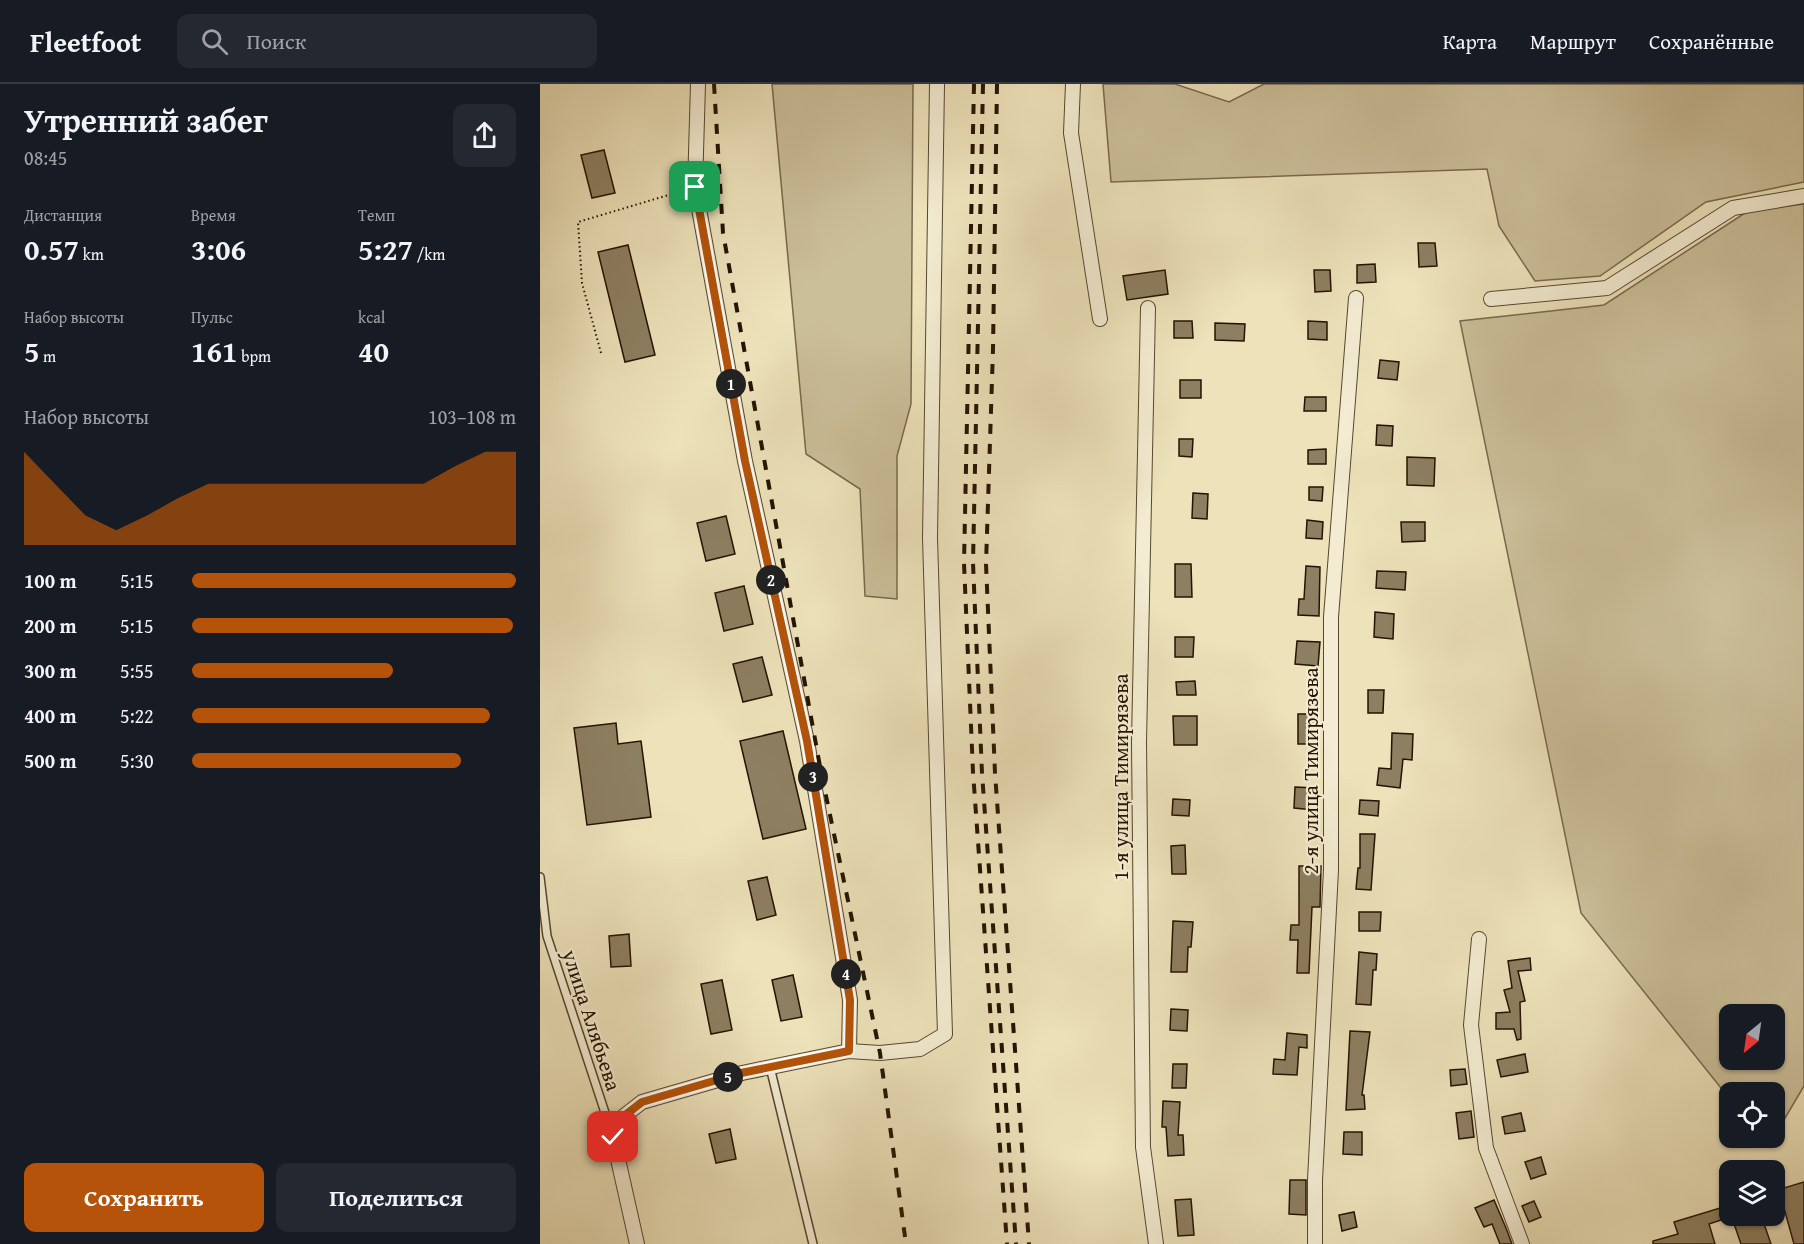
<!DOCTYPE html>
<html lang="ru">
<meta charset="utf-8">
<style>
body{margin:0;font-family:"Gentium Book Plus",serif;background:#242831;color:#f1f3f6;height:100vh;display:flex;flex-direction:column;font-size:22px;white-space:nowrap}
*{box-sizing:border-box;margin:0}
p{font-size:20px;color:#9ea1a6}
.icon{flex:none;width:33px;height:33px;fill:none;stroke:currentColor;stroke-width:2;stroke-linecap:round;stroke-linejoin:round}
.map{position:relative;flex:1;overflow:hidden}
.drawer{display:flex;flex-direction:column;background:#171b24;width:540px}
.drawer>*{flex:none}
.needle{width:39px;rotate:209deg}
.fabs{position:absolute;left:1179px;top:920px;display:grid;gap:12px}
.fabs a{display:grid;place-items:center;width:66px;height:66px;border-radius:12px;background:#171b24;box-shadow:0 2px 4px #0004;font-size:30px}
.pin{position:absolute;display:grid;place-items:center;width:51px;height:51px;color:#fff;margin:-26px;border-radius:12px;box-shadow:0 3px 9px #0006}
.km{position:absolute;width:30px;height:30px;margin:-15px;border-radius:50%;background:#222;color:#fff;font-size:16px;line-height:30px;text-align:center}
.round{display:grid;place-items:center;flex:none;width:63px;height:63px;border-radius:12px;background:#242831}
.overview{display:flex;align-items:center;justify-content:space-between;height:102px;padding:0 24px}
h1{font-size:33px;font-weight:600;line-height:45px}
.stats{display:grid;grid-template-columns:repeat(3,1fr);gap:9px;height:102px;padding:6px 24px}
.stats div{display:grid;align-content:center}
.stats b{font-size:30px;font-weight:600}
.stats small{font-size:16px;font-weight:400}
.stats p{font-size:16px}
.chart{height:168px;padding:12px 24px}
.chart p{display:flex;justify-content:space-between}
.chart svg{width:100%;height:108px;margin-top:6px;fill:#b45309;opacity:.7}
.action{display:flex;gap:12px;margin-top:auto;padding:12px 24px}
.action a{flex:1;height:69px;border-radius:12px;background:#b45309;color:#fff;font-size:24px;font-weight:600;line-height:69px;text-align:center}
.action a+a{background:#242831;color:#f1f3f6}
ul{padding:0 24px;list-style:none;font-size:20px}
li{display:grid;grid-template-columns:96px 72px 1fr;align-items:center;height:45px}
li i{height:15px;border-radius:8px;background:#b45309}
header{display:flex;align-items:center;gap:36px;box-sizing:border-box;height:84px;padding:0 30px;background:#171b24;border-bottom:2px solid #363941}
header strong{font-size:28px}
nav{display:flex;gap:33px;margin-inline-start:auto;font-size:21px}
.search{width:420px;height:54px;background:#242831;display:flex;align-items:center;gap:15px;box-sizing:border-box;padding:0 21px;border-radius:12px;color:#9ea1a6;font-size:22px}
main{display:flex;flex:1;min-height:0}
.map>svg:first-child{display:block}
.green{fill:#cbbf9a;stroke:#78694d;stroke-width:1.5;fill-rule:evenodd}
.building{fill:#8d7f61;stroke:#251300;stroke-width:1.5}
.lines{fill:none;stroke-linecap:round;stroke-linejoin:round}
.lane-casing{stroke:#57472e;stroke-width:10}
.street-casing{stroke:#57472e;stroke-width:16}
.path{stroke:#251300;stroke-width:2;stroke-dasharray:1.5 3;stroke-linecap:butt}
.lane{stroke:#f3ecd2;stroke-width:7}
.street{stroke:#f3ecd2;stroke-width:14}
.rail{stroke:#251300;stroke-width:4;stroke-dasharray:10 10;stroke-linecap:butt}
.route-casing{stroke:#fff;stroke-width:12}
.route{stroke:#b45309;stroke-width:8}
.labels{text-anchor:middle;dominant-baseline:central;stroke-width:4.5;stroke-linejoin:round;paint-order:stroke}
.street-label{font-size:21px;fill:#251300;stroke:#f3ecd2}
</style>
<header>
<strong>Fleetfoot</strong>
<div class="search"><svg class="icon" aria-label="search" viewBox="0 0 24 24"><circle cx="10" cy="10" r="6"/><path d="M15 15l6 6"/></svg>Поиск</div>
<nav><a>Карта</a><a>Маршрут</a><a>Сохранённые</a></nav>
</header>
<main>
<section class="drawer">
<div class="overview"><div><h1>Утренний забег</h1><p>08:45</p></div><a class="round"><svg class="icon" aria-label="share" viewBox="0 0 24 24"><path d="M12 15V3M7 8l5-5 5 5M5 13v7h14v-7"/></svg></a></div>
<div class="stats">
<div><p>Дистанция</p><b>0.57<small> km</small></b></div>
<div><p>Время</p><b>3:06</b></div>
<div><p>Темп</p><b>5:27<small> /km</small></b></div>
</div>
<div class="stats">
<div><p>Набор высоты</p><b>5<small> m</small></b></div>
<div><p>Пульс</p><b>161<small> bpm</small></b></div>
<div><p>kcal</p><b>40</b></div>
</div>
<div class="chart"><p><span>Набор высоты</span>103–108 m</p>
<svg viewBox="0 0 160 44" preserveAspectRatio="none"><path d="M0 44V6L10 19L20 32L30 38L40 32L50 25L60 19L70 19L80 19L90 19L100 19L110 19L120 19L130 19L140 12L150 6L160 6V44z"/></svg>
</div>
<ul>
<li><b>100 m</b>5:15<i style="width:100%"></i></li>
<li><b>200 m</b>5:15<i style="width:99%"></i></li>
<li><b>300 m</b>5:55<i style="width:62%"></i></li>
<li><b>400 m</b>5:22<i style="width:92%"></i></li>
<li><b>500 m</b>5:30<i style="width:83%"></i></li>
</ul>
<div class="action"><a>Сохранить</a><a>Поделиться</a></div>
</section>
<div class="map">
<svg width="1264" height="1160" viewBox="0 0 1264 1160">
<rect width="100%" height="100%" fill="#ede2ba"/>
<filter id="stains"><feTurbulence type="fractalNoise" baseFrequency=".00333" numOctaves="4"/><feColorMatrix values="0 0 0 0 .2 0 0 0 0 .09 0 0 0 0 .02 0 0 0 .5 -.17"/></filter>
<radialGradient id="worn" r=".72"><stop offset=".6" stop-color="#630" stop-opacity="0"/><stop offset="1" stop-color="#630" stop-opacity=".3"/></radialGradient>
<g class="green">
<polygon points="232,0 373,0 371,320 357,372 357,515 325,512 320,405 266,370"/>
<polygon points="563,0 635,0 689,18 724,0 1264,0 1264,98 1166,118 1060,192 995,197 959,142 947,85 571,98"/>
<path d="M1264,120V1002L1235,1051L1234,1008H1190L1189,1014L1041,829L920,237L1064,221L1208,127ZM1190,930H1234V975H1190Z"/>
</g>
<g class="building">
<polygon points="64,66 75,109 52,114 41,71"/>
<polygon points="878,159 895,159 897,182 879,183"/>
<polygon points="88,161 115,271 85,278 58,168"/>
<polygon points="835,180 836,198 817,199 817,181"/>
<polygon points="625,186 628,210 587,216 583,192"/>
<polygon points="774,186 790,186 791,207 775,208"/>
<polygon points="634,237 652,237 653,254 634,254"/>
<polygon points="768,237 787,238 787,256 768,255"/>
<polygon points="675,239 705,240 704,257 675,256"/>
<polygon points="840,276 859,278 857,296 838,294"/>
<rect x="640" y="296" width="21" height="18"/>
<polygon points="765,313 786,313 786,327 764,327"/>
<polygon points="837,341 853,342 852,362 836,361"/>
<polygon points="639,355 653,355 652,373 639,372"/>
<polygon points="786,365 786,380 768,380 768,366"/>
<polygon points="867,373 895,374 894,402 867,401"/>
<polygon points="769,403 783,403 782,417 769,416"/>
<polygon points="653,409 668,410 667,435 652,434"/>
<polygon points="186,432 195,470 166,477 157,439"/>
<polygon points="767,436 783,438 782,455 766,454"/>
<polygon points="861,438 885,438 885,457 862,458"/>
<polygon points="635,480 651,480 652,513 635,513"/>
<polygon points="766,482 780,483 779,532 758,531 759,515 764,515"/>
<polygon points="837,487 866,488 865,506 836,504"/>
<polygon points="204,502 213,540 184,547 175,509"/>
<polygon points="835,528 854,530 853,555 834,553"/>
<polygon points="635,553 654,553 653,573 635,573"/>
<polygon points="757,557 780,558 778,582 755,580"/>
<polygon points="222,573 232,611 203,618 193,580"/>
<polygon points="655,597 656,611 637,611 636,598"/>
<polygon points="828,606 844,606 843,629 828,629"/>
<rect x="758" y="630" width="18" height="30"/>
<polygon points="633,632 657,632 657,661 634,661"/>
<polygon points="76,639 78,660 101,657 111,733 47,741 34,644"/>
<polygon points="243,647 266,745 223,755 200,657"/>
<polygon points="852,649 873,650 872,676 863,675 860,704 837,701 839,684 851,685"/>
<polygon points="755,703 775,704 774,726 754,724"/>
<polygon points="633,715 650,716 649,732 632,731"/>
<polygon points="820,716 839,717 838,732 819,730"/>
<polygon points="820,750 835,750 831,806 816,805 818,784 820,784"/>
<polygon points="645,761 646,790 632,790 631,762"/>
<polygon points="759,782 781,782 780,823 772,823 769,889 757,889 758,856 750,856 751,841 759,841"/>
<polygon points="227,793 236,831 217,836 208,797"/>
<polygon points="819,828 841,828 840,847 819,847"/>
<polygon points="633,837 653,838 651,863 648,863 647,888 631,888"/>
<polygon points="89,850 91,882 71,883 69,852"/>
<polygon points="819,868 837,870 836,886 833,886 831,921 816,920"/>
<polygon points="990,874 991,886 978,887 985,917 980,918 981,955 977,956 974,945 956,945 956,929 970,928 964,906 972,904 968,877"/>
<polygon points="253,891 262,933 241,937 232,896"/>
<polygon points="182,896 192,946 171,950 161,900"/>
<polygon points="631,925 648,926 647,947 630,946"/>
<polygon points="810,947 830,948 822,1011 824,1011 825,1025 806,1026"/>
<polygon points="747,949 767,951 767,964 759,963 757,991 733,990 734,975 745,976"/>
<polygon points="985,970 988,988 961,993 957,976"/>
<polygon points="633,980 647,980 646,1004 632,1004"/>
<polygon points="925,985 927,1000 911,1002 910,986"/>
<polygon points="623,1017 640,1018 638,1051 643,1051 644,1071 628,1072 626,1043 622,1043"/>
<polygon points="931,1027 934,1053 919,1055 916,1029"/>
<polygon points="981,1029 985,1047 965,1050 962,1033"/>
<polygon points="190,1045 196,1075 176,1079 169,1050"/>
<polygon points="804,1048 822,1048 822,1071 803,1070"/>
<polygon points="1001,1073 1006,1090 991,1095 985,1078"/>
<polygon points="750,1096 766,1096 766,1131 749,1130"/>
<polygon points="1264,1098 1264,1160 1254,1160 1242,1117 1234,1120 1234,1107"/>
<polygon points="651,1115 654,1151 638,1152 635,1116"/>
<polygon points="954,1116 966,1144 972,1160 960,1160 952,1140 944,1143 935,1124"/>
<polygon points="994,1117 1001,1133 989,1138 982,1122"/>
<polygon points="1190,1121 1190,1133 1169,1140 1175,1160 1113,1160 1113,1157 1138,1150 1134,1138"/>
<polygon points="814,1128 817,1143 802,1147 799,1131"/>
<polygon points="1191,1131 1221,1131 1231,1160 1201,1160"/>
</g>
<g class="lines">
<defs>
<g id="lane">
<polyline points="0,793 7,852 73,1053"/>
<polyline points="230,983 273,1160"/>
</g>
<g id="street">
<polyline points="158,0 155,103 205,377 267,657 310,916 309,967"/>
<polyline points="533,0 531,49 560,235"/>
<polyline points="951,215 1067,204 1193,124 1264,112"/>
<polyline points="608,224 599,658 603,1063 616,1160"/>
<polyline points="939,855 931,941 946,1064 982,1160"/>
<polyline points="97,1160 73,1053 84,1032 102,1018 202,989 309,967 340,969 380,965 405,950 390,454 397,0"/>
<polyline points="775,1160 775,1096 791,786 791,533 816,214"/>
</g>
</defs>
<use href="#lane" class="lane-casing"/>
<use href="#street" class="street-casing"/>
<polyline class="path" points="61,269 42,199 38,138 142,107"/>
<use href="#lane" class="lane"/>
<use href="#street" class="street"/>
<g class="rail">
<polyline points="174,0 183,149 281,688 340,969 366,1160"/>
<polyline points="434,0 424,479 433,688 467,1160"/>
<polyline points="443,0 433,479 442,689 476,1160"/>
<polyline points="457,0 453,265 446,480 455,689 489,1160"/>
</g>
</g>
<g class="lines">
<defs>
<polyline id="route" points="73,1053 84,1032 102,1018 201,989 309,967 310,916 267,657 205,377 155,103"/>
</defs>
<use href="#route" class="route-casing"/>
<use href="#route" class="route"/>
</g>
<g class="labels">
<g class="street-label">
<text transform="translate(770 687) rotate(-90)">2-я улица Тимирязева</text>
<text transform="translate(580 693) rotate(-90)">1-я улица Тимирязева</text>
<text transform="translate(52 936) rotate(72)">улица Алябьева</text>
</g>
</g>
<rect width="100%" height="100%" filter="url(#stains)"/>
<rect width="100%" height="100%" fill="url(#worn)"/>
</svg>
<div class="fabs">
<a><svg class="needle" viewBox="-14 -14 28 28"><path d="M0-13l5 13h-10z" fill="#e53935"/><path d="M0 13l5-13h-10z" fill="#9ea1a6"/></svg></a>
<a><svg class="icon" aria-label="locate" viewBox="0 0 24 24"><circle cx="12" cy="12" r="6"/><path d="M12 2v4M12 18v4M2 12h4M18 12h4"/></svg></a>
<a><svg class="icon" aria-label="layers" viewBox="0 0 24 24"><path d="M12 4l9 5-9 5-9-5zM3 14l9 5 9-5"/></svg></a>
</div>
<div class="pin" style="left:155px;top:103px;background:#1e9e55"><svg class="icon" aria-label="arrive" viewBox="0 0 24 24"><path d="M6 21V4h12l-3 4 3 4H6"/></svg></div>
<div class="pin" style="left:73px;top:1053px;background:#d93025"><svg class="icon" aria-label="check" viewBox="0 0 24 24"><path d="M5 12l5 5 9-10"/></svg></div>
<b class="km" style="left:191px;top:300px">1</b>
<b class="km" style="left:231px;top:496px">2</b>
<b class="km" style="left:273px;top:693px">3</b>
<b class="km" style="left:306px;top:890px">4</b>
<b class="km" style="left:188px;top:993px">5</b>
</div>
</main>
